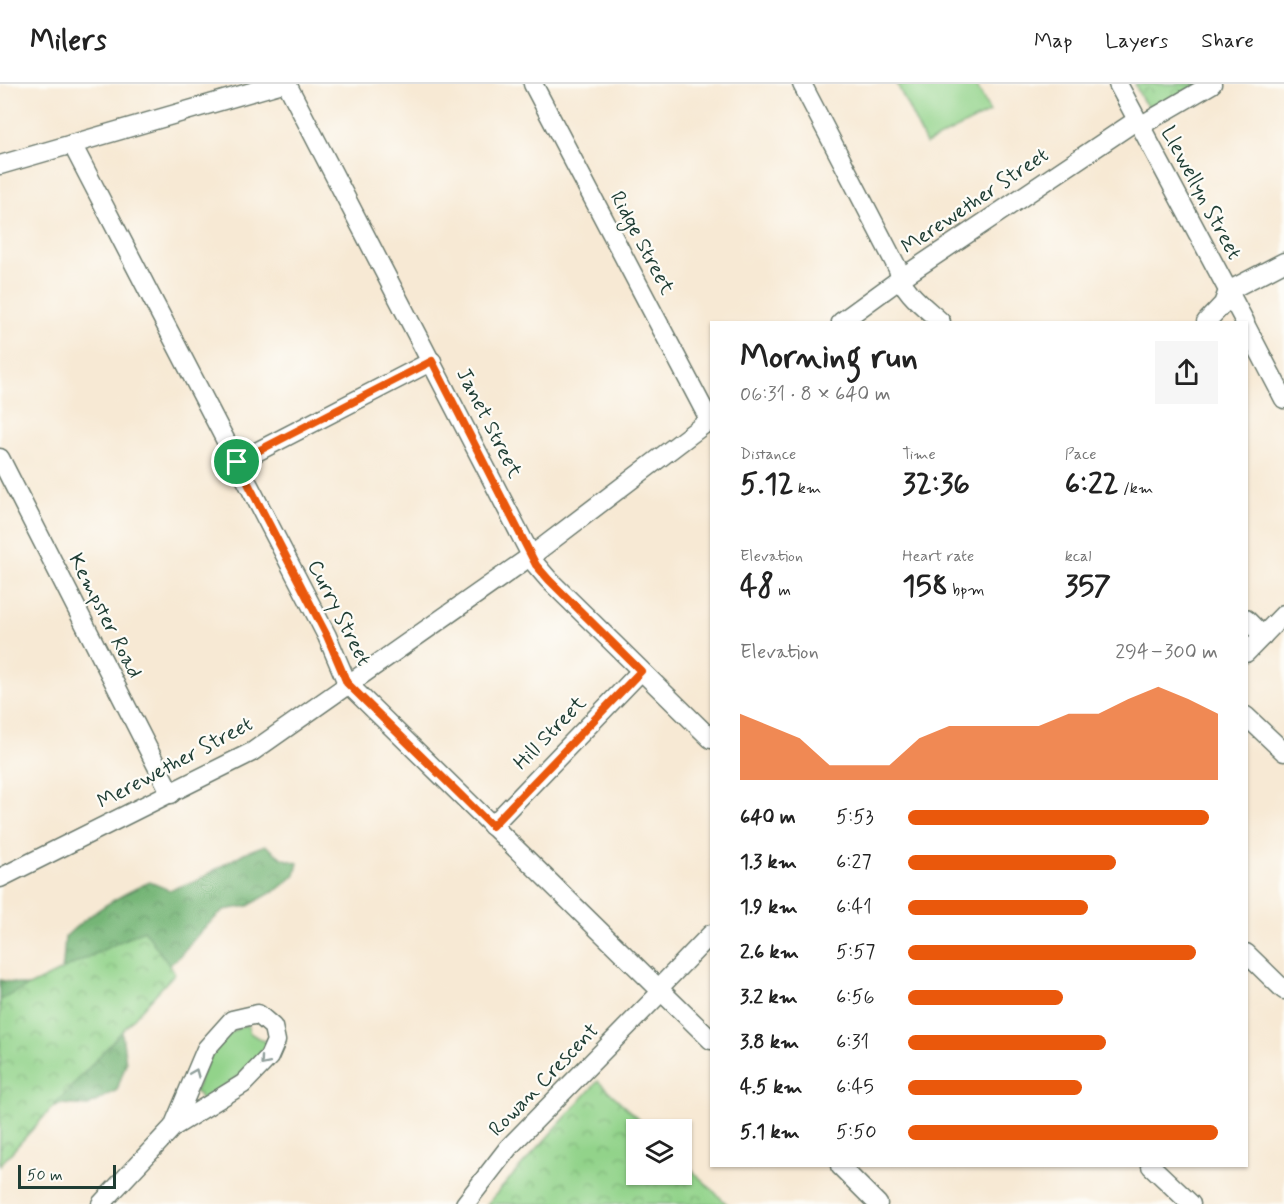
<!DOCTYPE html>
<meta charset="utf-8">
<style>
body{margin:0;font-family:Mynerve,sans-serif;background:#f6f6f6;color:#222;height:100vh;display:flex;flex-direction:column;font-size:22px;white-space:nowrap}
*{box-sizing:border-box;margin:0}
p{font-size:20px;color:#767676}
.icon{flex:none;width:33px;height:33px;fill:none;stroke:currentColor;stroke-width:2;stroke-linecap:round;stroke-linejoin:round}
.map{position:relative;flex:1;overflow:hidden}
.panel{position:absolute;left:710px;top:237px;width:538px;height:846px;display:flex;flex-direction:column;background:#fff;border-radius:0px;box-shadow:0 2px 4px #0004}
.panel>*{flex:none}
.tools{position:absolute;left:626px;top:1035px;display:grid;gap:12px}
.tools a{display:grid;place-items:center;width:66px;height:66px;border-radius:0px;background:#fff;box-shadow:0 2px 4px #0004;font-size:30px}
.scale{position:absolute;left:18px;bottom:15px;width:98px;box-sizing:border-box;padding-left:6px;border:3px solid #1f3d34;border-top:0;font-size:16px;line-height:21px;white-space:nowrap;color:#1f3d34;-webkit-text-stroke:4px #fdfcf7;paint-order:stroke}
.pin{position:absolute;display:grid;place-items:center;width:51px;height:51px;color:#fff;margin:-26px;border:3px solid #fff;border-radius:50%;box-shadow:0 2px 6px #0007}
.round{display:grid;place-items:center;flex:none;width:63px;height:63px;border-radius:0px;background:#f6f6f6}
.head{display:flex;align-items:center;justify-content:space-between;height:102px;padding:0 30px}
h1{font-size:33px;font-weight:700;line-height:45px}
.stats{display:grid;grid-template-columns:repeat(3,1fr);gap:9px;height:102px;padding:6px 30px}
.stats div{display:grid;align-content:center}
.stats b{font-size:30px;font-weight:700}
.stats small{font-size:16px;font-weight:400}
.stats p{font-size:16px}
.chart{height:168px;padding:12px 30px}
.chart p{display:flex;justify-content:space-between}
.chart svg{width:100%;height:108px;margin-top:6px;fill:#ea580c;opacity:.7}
ul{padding:0 30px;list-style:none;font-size:20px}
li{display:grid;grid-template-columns:96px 72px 1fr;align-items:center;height:45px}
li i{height:15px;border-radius:8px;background:#ea580c}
header{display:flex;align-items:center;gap:36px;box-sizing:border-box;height:84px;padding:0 30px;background:#fff;border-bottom:2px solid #e0e0e0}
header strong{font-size:28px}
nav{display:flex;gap:33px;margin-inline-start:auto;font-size:21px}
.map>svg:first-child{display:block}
.green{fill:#92d38a;stroke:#58885f;stroke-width:1.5}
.forest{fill:url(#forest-crowns);stroke:#4a7955;stroke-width:1.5}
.park{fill:url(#park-crowns);stroke:#58885f;stroke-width:1.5}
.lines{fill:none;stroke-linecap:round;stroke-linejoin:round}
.minor-casing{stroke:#6b796c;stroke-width:21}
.minor{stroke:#fff;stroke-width:18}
.oneway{stroke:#8f9e9a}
.route-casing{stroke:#fff;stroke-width:12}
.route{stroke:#ea580c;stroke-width:8}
.labels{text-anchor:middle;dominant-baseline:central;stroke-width:4.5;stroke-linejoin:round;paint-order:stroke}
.street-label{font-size:21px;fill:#1f3d34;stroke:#fdfcf7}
</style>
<header>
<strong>Milers</strong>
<nav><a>Map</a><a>Layers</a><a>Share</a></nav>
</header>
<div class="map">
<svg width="1284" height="1120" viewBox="0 0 1284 1120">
<defs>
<pattern id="forest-crowns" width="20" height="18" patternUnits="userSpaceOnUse" patternTransform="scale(1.5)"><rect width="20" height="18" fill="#75b576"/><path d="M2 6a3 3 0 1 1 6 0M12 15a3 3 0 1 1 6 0" fill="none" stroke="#5f9462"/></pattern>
<pattern id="park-crowns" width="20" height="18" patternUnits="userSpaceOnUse" patternTransform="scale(1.5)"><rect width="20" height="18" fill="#92d38a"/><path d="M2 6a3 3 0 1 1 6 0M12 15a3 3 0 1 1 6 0" fill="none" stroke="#77ac72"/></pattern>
</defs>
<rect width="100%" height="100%" fill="#fdfcf7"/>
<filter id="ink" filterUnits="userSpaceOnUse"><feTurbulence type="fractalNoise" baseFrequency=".0167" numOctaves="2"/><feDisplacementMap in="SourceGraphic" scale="12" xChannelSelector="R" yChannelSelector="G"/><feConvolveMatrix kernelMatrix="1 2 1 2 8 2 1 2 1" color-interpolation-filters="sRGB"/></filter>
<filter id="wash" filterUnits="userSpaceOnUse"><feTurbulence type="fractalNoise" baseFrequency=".008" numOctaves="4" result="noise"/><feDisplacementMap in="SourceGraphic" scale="24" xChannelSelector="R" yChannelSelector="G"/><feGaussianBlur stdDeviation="1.35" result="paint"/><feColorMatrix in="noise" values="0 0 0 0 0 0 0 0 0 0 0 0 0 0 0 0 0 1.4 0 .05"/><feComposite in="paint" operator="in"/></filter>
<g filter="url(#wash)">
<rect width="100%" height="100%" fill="#f7e9d4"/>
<g class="green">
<polygon points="897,0 976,0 990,28 926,60"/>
<path d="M247,940L250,949L263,957L270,956L252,983L202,1017L199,1010L195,1008C205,978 216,952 247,940Z"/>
</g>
<path class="forest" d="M265,761L282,774L298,779L295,791L278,805L248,822L224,826L201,847L176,876L166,883L120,936L126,979L117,1006L88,1022L62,1020L50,1024L0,1078V896L32,903L58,898L63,881L65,853C91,828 117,812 150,798L169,806L196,797L244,769Z"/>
<g class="park">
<path d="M1135,0H1199L1157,25C1144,25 1140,11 1135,0Z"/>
<polygon points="144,846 175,889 0,1081 0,916"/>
<polygon points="598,997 649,1045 636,1046 636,1090 681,1090 681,1076 727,1120 487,1120"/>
</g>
</g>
<g filter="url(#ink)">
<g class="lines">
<defs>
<g id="minor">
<polyline points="287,0 536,481 549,496 711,655"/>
<polyline points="533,0 711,339"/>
<path d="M802,0L898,185C901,207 926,224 941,238"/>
<polyline points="1118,0 1245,238"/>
<polyline points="1140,42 1212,0"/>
<polyline points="72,60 327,552 347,599 711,956"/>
<polyline points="0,81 279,0"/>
<polyline points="841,238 900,195 1137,36"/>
<polyline points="1206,238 1223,220 1228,207 1284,178"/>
<polyline points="1246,242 1284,315"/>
<polyline points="0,374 171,710"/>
<polyline points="237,378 432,277"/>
<polyline points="1246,535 1263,552"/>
<polyline points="1246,569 1284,530"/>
<polyline points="1246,632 1284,668"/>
<polyline points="492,742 641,587"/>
<polyline points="0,794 252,668 531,472 711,335"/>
<polyline points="1246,869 1284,906"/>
<polyline points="658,905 711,850"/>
<polyline points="840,1082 878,1120"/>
<polyline points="1151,1082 1191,1120"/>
<polyline points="101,1120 173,1043 243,1000 269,973 276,957 273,943 258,930 232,936 206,965 173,1043"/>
<polyline points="465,1120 509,1063 661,908"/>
</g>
</defs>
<use href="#minor" class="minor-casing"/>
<use href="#minor" class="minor"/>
</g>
<defs><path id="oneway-chevron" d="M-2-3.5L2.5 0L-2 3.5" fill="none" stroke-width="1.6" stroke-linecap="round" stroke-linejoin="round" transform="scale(1.5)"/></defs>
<g class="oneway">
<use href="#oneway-chevron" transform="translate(264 978) rotate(131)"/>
<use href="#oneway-chevron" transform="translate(195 989) rotate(-67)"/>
</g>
</g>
<g class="lines" filter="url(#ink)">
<defs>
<polygon id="route" points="432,277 536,481 549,496 641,587 492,742 347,599 327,552 237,378"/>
</defs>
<use href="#route" class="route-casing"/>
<use href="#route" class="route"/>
</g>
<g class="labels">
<g class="street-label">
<text transform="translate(1201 109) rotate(62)">Llewellyn Street</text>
<text transform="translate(975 117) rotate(-34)">Merewether Street</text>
<text transform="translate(642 159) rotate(62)">Ridge Street</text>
<text transform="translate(489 339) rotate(63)">Janet Street</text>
<text transform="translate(339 529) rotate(63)">Curry Street</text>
<text transform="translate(105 532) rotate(63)">Kempster Road</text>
<text transform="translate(550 649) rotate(-46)">Hill Street</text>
<text transform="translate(175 679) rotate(-28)">Merewether Street</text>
<text transform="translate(544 996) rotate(-46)">Rowan Crescent</text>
</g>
</g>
</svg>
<div class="tools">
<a><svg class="icon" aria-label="layers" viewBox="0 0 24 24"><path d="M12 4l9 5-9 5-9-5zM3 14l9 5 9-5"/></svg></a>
</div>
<div class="scale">50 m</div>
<div class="pin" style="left:237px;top:378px;background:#1e9e55"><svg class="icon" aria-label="arrive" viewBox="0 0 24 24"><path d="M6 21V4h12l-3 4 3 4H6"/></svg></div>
<section class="panel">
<div class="head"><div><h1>Morning run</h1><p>06:31 · 8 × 640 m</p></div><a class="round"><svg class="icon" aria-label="share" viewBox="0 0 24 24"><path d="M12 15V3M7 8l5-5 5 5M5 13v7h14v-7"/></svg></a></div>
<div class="stats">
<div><p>Distance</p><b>5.12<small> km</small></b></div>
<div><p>Time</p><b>32:36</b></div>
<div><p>Pace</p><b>6:22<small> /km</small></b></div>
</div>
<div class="stats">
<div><p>Elevation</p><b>48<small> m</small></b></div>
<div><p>Heart rate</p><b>158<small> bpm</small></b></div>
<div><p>kcal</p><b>357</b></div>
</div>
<div class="chart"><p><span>Elevation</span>294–300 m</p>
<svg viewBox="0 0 160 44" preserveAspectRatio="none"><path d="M0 44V17L10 22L20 27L30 38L40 38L50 38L60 27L70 22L80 22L90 22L100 22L110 17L120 17L130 11L140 6L150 11L160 17V44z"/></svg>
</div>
<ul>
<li><b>640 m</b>5:53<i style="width:97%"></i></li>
<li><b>1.3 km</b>6:27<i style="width:67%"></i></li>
<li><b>1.9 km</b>6:41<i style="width:58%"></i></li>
<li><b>2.6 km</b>5:57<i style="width:93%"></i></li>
<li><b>3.2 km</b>6:56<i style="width:50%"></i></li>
<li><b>3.8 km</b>6:31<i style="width:64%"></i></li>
<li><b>4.5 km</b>6:45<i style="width:56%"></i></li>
<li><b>5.1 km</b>5:50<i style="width:100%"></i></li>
</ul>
</section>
</div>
